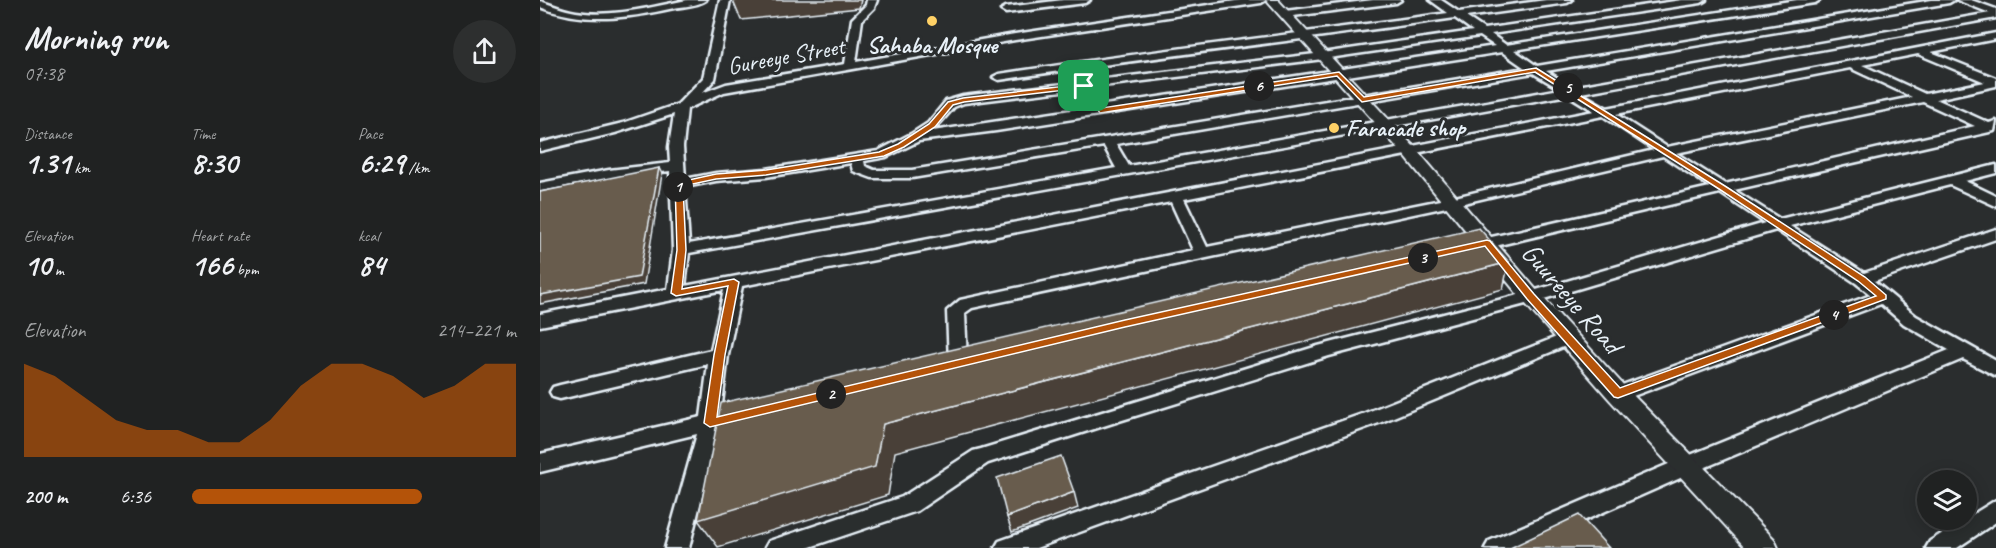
<!DOCTYPE html>
<meta charset="utf-8">
<style>
body{margin:0;font-family:Caveat,sans-serif;background:#2d2f2f;color:#f1f3f6;height:100vh;display:flex;flex-direction:column;font-size:22px;white-space:nowrap}
*{box-sizing:border-box;margin:0}
p{font-size:20px;color:#a2a4a5}
.icon{flex:none;width:33px;height:33px;fill:none;stroke:currentColor;stroke-width:2;stroke-linecap:round;stroke-linejoin:round}
.map{position:relative;flex:1;overflow:hidden}
.side{display:flex;flex-direction:column;background:#202222;width:540px}
.side>*{flex:none}
.tools{position:absolute;left:1377px;top:470px;display:grid;gap:12px}
.tools a{display:grid;place-items:center;width:60px;height:60px;border-radius:50%;background:#202222;box-shadow:0 3px 15px #0003,0 0 0 2px #3d3f40;font-size:30px}
.pin{position:absolute;display:grid;place-items:center;width:51px;height:51px;color:#fff;margin:-26px;border-radius:12px;box-shadow:0 3px 9px #0006}
.km{position:absolute;width:30px;height:30px;margin:-15px;border-radius:50%;background:#222;color:#fff;font-size:16px;line-height:30px;text-align:center}
.round{display:grid;place-items:center;flex:none;width:63px;height:63px;border-radius:32px;background:#2d2f2f}
.summary{display:flex;align-items:center;justify-content:space-between;height:102px;padding:0 24px}
h1{font-size:33px;font-weight:800;line-height:45px}
.figures{display:grid;grid-template-columns:repeat(3,1fr);gap:9px;height:102px;padding:6px 24px}
.figures div{display:grid;align-content:center}
.figures b{font-size:30px;font-weight:800}
.figures small{font-size:16px;font-weight:400}
.figures p{font-size:16px}
.chart{height:168px;padding:12px 24px}
.chart p{display:flex;justify-content:space-between}
.chart svg{width:100%;height:108px;margin-top:6px;fill:#b45309;opacity:.7}
ul{padding:0 24px;list-style:none;font-size:20px}
li{display:grid;grid-template-columns:96px 72px 1fr;align-items:center;height:45px}
li i{height:15px;border-radius:8px;background:#b45309}
main{display:flex;flex:1;min-height:0}
.map>svg:first-child{display:block}
.lines{fill:none;stroke-linecap:round;stroke-linejoin:round}
.minor-casing{stroke:#e8f1f8;stroke-width:5}
.tertiary-casing{stroke:#e8f1f8;stroke-width:4}
.minor{fill:#2a2d2e;fill-rule:evenodd}
.tertiary{fill:#2a2d2e;fill-rule:evenodd}
.shaded-wall{fill:#484037;stroke:#e8f1f8;stroke-width:1.5}
.building{fill:#675c4e;stroke:#e8f1f8;stroke-width:1.5}
.route{fill:#b45309;stroke:#fff;stroke-width:1.5;fill-rule:evenodd}
.poi-dot{fill:#ffd166;stroke:#2a2d2e;stroke-width:2}
.labels{text-anchor:middle;dominant-baseline:central;stroke-width:6;stroke-linejoin:round;paint-order:stroke}
.far-poi-label{font-size:24px;font-weight:bold;fill:#e8f1f8;stroke:#2a2d2e}
.far-street-label{font-size:24px;fill:#e8f1f8;stroke:#2a2d2e}
.street-label{font-size:28px;fill:#e8f1f8;stroke:#2a2d2e}
</style>
<main>
<section class="side">
<div class="summary"><div><h1>Morning run</h1><p>07:38</p></div><a class="round"><svg class="icon" aria-label="share" viewBox="0 0 24 24"><path d="M12 15V3M7 8l5-5 5 5M5 13v7h14v-7"/></svg></a></div>
<div class="figures">
<div><p>Distance</p><b>1.31<small> km</small></b></div>
<div><p>Time</p><b>8:30</b></div>
<div><p>Pace</p><b>6:29<small> /km</small></b></div>
</div>
<div class="figures">
<div><p>Elevation</p><b>10<small> m</small></b></div>
<div><p>Heart rate</p><b>166<small> bpm</small></b></div>
<div><p>kcal</p><b>84</b></div>
</div>
<div class="chart"><p><span>Elevation</span>214–221 m</p>
<svg viewBox="0 0 160 44" preserveAspectRatio="none"><path d="M0 44V6L10 11L20 20L30 29L40 33L50 33L60 38L70 38L80 29L90 15L100 6L110 6L120 11L130 20L140 15L150 6L160 6V44z"/></svg>
</div>
<ul>
<li><b>200 m</b>6:36<i style="width:71%"></i></li>
</ul>
</section>
<div class="map">
<svg width="1456" height="548" viewBox="0 0 1456 548">
<rect width="100%" height="100%" fill="#2a2d2e"/>
<filter id="ink" filterUnits="userSpaceOnUse"><feTurbulence type="fractalNoise" baseFrequency=".0167" numOctaves="2"/><feDisplacementMap in="SourceGraphic" scale="12" xChannelSelector="R" yChannelSelector="G"/><feConvolveMatrix kernelMatrix="1 2 1 2 8 2 1 2 1" color-interpolation-filters="sRGB"/></filter>
<g filter="url(#ink)">
<g class="lines">
<defs>
<g id="minor">
<path d="M147,0H166C158,6 144,6 134,8C89,18 45,25 0,7V1C12,5 23,10 36,12C73,18 111,7 147,0Z"/>
<path d="M180,0H190L175,79L162,93L186,84L305,64L312,19L326,5L327,0H337L334,8L322,20L316,62L475,34L702,0H726L721,3L475,40L184,92L147,109L143,147L145,179L176,173L226,169L338,151L371,134L388,123L406,101L423,96L775,54L933,31L915,18C763,40 611,57 459,80L453,77L459,74C608,51 758,34 908,13L890,0H901L919,12L1006,0H1032L1027,3L926,17L944,29L1142,0H1166L1161,3L951,34L966,45L1257,0H1280L1275,3L974,50L997,66L1392,0H1414L1409,3L1006,71L1032,87L1450,13L1417,0H1431L1456,9V18L1041,93L1067,108L1456,33V39L1391,52L1456,78V86L1396,99L1449,123L1456,121L1454,131L1194,190L1240,219L1456,165V173L1425,181L1456,196V206L1410,185L1250,226L1324,273L1456,229V239L1334,281L1376,316L1456,361V376L1423,359L1154,472L982,548H945L949,541L1138,460L1409,350L1364,324L1341,304L1085,399L1078,401L1071,399L1068,394L1071,389L1331,295L1316,283L1236,230L997,301L789,356L579,421L448,463L377,511L267,548H225L229,541L362,497L433,451L441,449L778,346L986,293L1225,223L1180,193L934,251L926,246L934,241L1170,187L1123,156L911,206L432,308L425,313L427,363L425,368L418,370L411,368L409,363L407,311L420,300L653,250L631,202L202,286L188,355L181,412L198,408L205,411L208,416L205,421L179,428L149,548H125L157,434L0,472V454L161,417L168,364L20,399L13,397L10,392L13,387L20,385L171,350L184,290L0,326V314L128,289L133,250L130,171L69,178L0,191V183L69,170L130,163L129,147L134,114L75,133L0,151V143L83,123L138,104L163,78ZM940,36L955,46L393,131L414,107L424,103L775,60ZM962,52L985,68L372,170H334L325,166L324,161L346,157L379,141L456,131ZM1378,54L1445,82L1385,94L1322,65ZM1310,68L1372,97L1127,147L1076,114ZM993,73L1020,89L589,166L576,144ZM1028,95L1054,111L145,286L149,253ZM1383,102L1435,126L1185,184L1136,153ZM1063,116L1114,150L911,198L667,247L644,199ZM564,146L576,168L149,244L145,187L176,181L226,177L311,163L313,171L332,178H372Z"/>
<polygon points="523,0 550,0 545,3 466,13 461,10 466,7"/>
<polygon points="833,0 861,0 856,3 745,17 740,14 745,11"/>
<polygon points="1029,332 1035,334 1038,338 1035,342 839,423 496,548 455,548 459,541 825,413"/>
<polygon points="1456,500 1456,522 1417,548 1386,548 1390,541"/>
</g>
<polygon id="tertiary" points="726,0 738,0 876,149 998,292 1086,388 1234,539 1238,548 1206,548 1070,400 984,302 864,155"/>
</defs>
<use href="#minor" class="minor-casing"/>
<use href="#tertiary" class="tertiary-casing"/>
<use href="#minor" class="minor"/>
<use href="#tertiary" class="tertiary"/>
</g>
<g class="shaded-wall">
<polygon points="199,0 321,0 319,8 201,20 193,1"/>
<polygon points="119,168 122,174 104,284 0,304 0,295"/>
<polygon points="969,262 963,289 355,452 348,495 178,547 158,520 343,424"/>
<polygon points="534,492 538,508 472,532 467,517"/>
</g>
<g class="building">
<polygon points="119,168 99,277 0,295 0,192"/>
<polygon points="939,228 969,262 343,424 335,467 158,520 181,403"/>
<polygon points="521,456 534,492 467,517 457,478"/>
<polygon points="1039,515 1069,548 970,548"/>
</g>
</g>
<path class="route" d="M996,68L1185,186L1325,277L1346,295V299L1078,398L1074,397L987,299L945,246L585,327L170,427L164,423L174,355L188,286L136,296L131,293L137,250L135,183L176,174L226,170L339,152L358,144L389,124L408,102L423,98L544,84L562,108L799,72L824,97ZM995,72L1179,189L1318,281L1336,296L1080,388L994,294L950,241L947,240L585,320L177,417L185,355L199,282L194,279L142,289L146,250L143,186L176,179L226,175L344,156L364,147L395,127L413,105L424,102L542,88L560,113L797,76L822,102Z"/>
<g class="poi-dot">
<circle cx="392" cy="21" r="6"/>
<circle cx="794" cy="128" r="6"/>
</g>
<g class="labels">
<g class="far-poi-label">
<text x="392" y="45">Sahaba Mosque</text>
<text x="806" y="128" text-anchor="start">Faracade shop</text>
</g>
<g class="far-street-label">
<text transform="translate(246 56) rotate(-10)">Gureeye Street</text>
</g>
<g class="street-label">
<text transform="translate(1032 298) rotate(49)">Guureeye Road</text>
</g>
</g>
</svg>
<div class="tools">
<a><svg class="icon" aria-label="layers" viewBox="0 0 24 24"><path d="M12 4l9 5-9 5-9-5zM3 14l9 5 9-5"/></svg></a>
</div>
<div class="pin" style="left:544px;top:86px;background:#1e9e55"><svg class="icon" aria-label="arrive" viewBox="0 0 24 24"><path d="M6 21V4h12l-3 4 3 4H6"/></svg></div>
<b class="km" style="left:138px;top:187px">1</b>
<b class="km" style="left:291px;top:394px">2</b>
<b class="km" style="left:883px;top:258px">3</b>
<b class="km" style="left:1294px;top:315px">4</b>
<b class="km" style="left:1028px;top:88px">5</b>
<b class="km" style="left:719px;top:86px">6</b>
</div>
</main>
